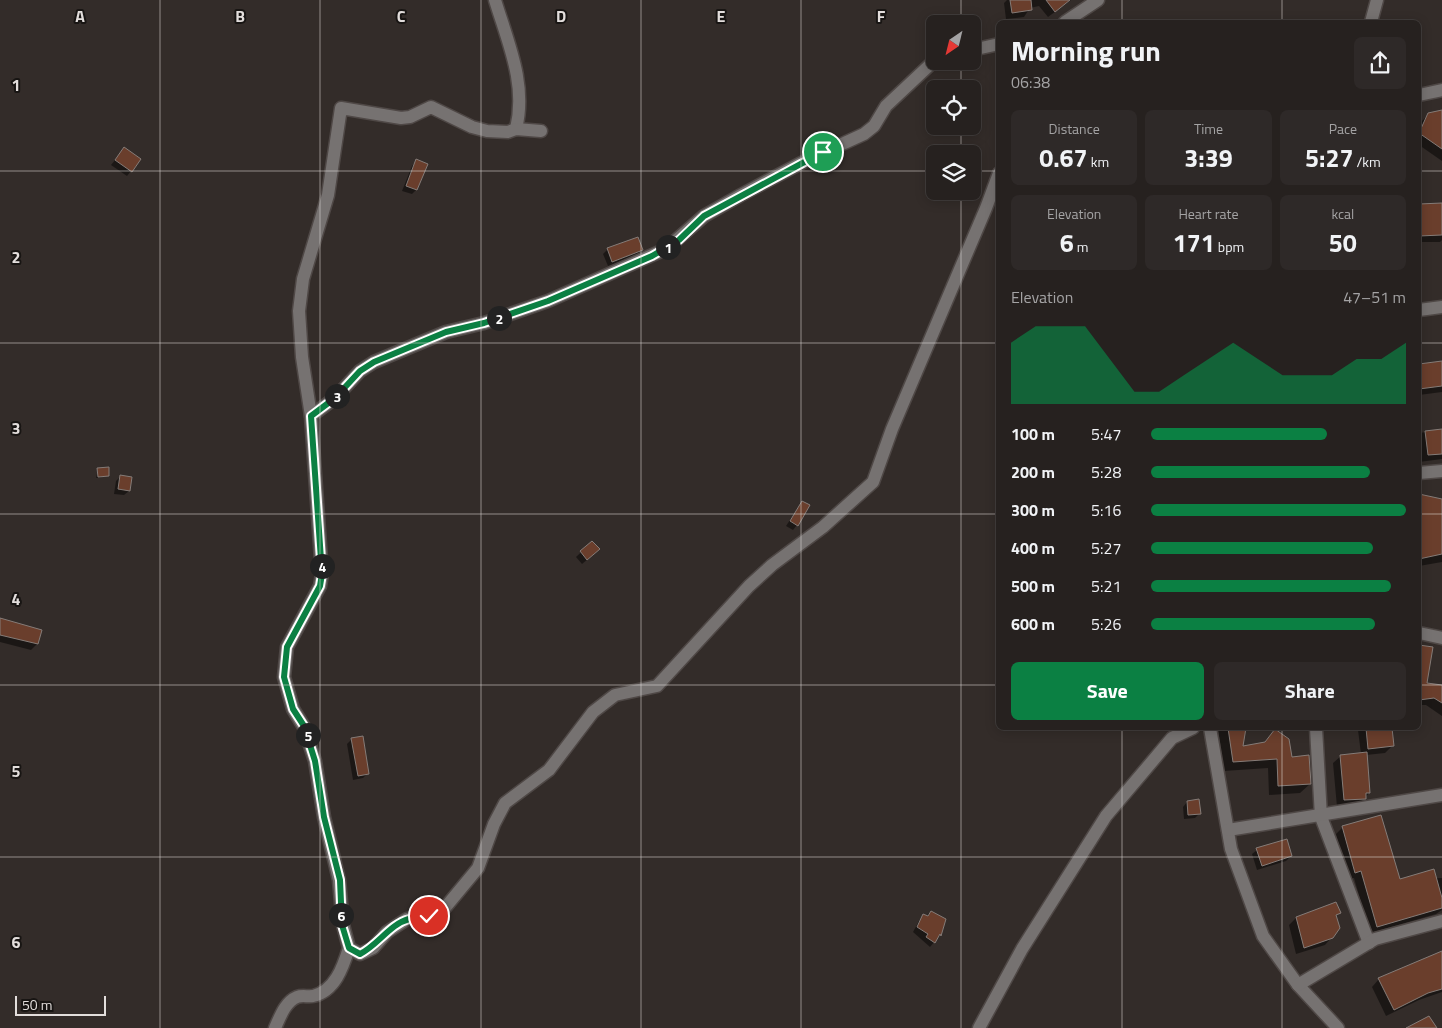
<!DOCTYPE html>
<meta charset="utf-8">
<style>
body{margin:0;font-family:"Titillium Web",sans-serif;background:#2e2928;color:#f1f3f6;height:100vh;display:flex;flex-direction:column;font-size:19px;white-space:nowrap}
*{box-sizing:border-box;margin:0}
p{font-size:16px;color:#a4a3a4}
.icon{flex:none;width:28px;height:28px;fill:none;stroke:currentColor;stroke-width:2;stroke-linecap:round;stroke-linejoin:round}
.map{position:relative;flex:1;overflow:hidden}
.drawer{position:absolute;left:996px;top:20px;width:425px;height:710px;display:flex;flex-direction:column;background:#26211f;border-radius:8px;box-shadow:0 2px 12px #0003,0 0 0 1px #423e3d}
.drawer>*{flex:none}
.needle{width:32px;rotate:215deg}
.buttons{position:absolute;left:926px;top:15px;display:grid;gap:10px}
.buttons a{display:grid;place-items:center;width:55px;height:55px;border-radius:8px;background:#26211f;box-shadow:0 2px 12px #0003,0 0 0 1px #423e3d;font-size:25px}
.scale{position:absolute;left:15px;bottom:12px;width:91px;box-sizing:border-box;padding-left:5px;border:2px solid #e3dedc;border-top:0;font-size:14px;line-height:18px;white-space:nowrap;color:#e3dedc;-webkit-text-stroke:4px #181513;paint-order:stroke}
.pin{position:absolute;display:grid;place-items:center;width:42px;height:42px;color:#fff;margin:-21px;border:2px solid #fff;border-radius:50%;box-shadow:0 1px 5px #0007}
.km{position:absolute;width:25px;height:25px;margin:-12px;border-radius:50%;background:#222;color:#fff;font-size:14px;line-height:25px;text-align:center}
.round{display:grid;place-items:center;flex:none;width:52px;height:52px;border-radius:8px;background:#2e2928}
.overview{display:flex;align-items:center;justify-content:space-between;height:85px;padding:0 15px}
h1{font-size:28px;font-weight:700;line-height:38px}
.metrics{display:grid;grid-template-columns:repeat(3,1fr);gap:8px;height:85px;padding:5px 15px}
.metrics div{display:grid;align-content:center;border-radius:8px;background:#2e2928;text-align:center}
.metrics b{font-size:25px;font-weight:700}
.metrics small{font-size:14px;font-weight:400}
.metrics p{font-size:14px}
.chart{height:140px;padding:10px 15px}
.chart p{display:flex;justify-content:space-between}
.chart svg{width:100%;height:90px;margin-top:5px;fill:#0b8043;opacity:.7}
.button{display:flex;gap:10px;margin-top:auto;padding:10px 15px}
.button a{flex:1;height:58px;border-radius:8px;background:#0b8043;color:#fff;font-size:20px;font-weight:700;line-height:58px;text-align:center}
.button a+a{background:#2e2928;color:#f1f3f6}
ul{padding:0 15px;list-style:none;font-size:16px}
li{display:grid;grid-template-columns:80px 60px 1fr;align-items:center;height:38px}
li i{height:12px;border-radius:6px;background:#0b8043}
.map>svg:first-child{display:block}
.shadow{fill:#0007}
.building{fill:#6a3e2c;stroke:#857c78}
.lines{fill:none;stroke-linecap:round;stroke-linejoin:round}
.minor-casing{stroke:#4f4846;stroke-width:15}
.minor{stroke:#767271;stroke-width:12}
.route-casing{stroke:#fff;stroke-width:10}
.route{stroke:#0b8043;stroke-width:6}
.grid{fill:none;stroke:#e3dedc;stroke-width:1;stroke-opacity:0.55}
.grid-label{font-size:16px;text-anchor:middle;font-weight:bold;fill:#e3dedc;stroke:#181513;stroke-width:4;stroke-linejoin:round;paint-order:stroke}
</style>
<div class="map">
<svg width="1442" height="1028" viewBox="0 0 1442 1028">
<rect width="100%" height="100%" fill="#332c29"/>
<g class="shadow">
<polygon points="1007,0 1071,0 1048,17 1039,6 1030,8 1024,17 1006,19 1004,3"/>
<polygon points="1442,111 1442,161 1419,145 1421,122 1429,114"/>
<polygon points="124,149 131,171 127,176 111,165"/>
<polygon points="417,161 426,165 416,190 412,194 402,191 412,166"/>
<polygon points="1419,205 1442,205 1442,240 1440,242 1419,242"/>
<polygon points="608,249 642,250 637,255 608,266 603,254"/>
<polygon points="1442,362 1442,392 1419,395 1419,365"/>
<polygon points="1442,430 1442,459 1419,462 1419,433"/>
<polygon points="98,469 108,476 96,478"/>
<polygon points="120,477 129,491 124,495 114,494 116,481"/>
<polygon points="1419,495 1442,500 1442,562 1419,566"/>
<polygon points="802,502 797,525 793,530 786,526"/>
<polygon points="592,542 594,554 582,564 576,557"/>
<polygon points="0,619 40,631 37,644 31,650 0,642"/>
<polygon points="1419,646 1431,648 1426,684 1442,686 1442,716 1426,705 1419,705"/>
<polygon points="1218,728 1245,728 1242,747 1263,744 1275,730 1291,758 1310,784 1300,793 1269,795 1268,768 1224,771"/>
<polygon points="1361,728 1390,728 1392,746 1385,753 1366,755 1369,793 1365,798 1357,805 1337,807 1333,763 1341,756 1361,754 1358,730"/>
<polygon points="352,739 368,773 363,778 353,780 347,744"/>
<polygon points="1187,802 1199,814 1195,818 1184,819 1183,807"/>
<polygon points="1343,827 1399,880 1442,878 1442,910 1436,914 1370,933 1354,878 1348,879 1336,834"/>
<polygon points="1257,850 1291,856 1286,861 1257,870 1252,854"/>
<polygon points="931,912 944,920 940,935 930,947 913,932 919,921"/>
<polygon points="1339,913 1335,917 1332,937 1325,945 1296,954 1289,925 1296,918"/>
<polygon points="1442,953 1442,992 1419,1000 1386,1016 1372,987 1379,979"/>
</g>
<g class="building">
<polygon points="1010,0 1031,0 1032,10 1012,13"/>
<polygon points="1046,0 1070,0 1055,12"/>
<polygon points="1442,110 1442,149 1419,133 1428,113"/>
<polygon points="124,147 141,159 132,172 115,160"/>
<polygon points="416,159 428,164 417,190 406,186"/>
<polygon points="1442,203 1442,235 1419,236 1419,204"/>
<polygon points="638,237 643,250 612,262 607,248"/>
<polygon points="1442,361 1442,386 1419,389 1419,364"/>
<polygon points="1442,429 1442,454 1428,455 1425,431"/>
<polygon points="109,467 109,476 98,477 97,468"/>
<polygon points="120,475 132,477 130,491 118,489"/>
<polygon points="1419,494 1442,499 1442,554 1419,559"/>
<polygon points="802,501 810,505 798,526 790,521"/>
<polygon points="592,541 600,549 587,560 580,551"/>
<polygon points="0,618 42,630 38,644 0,635"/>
<polygon points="1419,645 1433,647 1427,683 1442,685 1442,703 1434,698 1419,700"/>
<polygon points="1228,728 1246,728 1243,746 1265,742 1275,729 1289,739 1292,757 1309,755 1311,784 1278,786 1277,759 1233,762"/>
<polygon points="1366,728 1392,728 1394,746 1368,749"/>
<polygon points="363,736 369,774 358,776 351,738"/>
<polygon points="1367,752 1370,793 1366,793 1366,799 1344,800 1340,755"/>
<polygon points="1199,799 1201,814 1188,815 1187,801"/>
<polygon points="1381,815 1400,879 1434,869 1442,898 1442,908 1377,927 1361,871 1355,873 1342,826"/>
<polygon points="1287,839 1292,856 1262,866 1256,848"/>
<polygon points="1336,902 1341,913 1336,915 1340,928 1333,938 1304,948 1296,917"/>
<polygon points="931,911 946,919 941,936 940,934 935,943 926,937 928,934 917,927 923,914 928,916"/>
<polygon points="1442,951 1442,989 1428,993 1394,1010 1378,978"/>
<polygon points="1429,1016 1437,1028 1406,1028"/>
</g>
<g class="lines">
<defs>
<g id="minor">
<path d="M495,0C508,43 527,84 516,129"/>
<polyline points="1065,22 1098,0"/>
<polyline points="1371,22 1377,0"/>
<polyline points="972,50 999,44"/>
<polyline points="1419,95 1442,90"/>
<polyline points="541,131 516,129 508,132 487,131 472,127 431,107 410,117 401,118 341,108 328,195 303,279 299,311 302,357 311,416 322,574 320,586 287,647 284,677 293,709 304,727 315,761 324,817 339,880 343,925 349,948 360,954 373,948 387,932 407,919 429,916 444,909 478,868 494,824 505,803 549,770 593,712 615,695 657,686 749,586 772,565 823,527 873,482 892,429 986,208 999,173"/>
<polyline points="1419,310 1442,307"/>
<polyline points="311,416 335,398 360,371 374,362 446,332 484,323 548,301 666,249 704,216 741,195 805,161 864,134 874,126 886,106 935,60"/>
<polyline points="1419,473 1442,471"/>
<polyline points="1419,633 1442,638"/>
<polyline points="1210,728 1231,849 1263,936 1298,985 1338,1028"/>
<polyline points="1316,728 1321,817 1369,943"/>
<polyline points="1228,830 1442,795"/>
<polyline points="1298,985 1375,939 1442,921"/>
<path d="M275,1028C280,1017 285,1002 297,997C302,995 308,997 313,996C335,991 343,967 349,948"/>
<polyline points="979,1028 1022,949 1106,816 1172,738 1193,728"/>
</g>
</defs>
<use href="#minor" class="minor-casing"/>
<use href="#minor" class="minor"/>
</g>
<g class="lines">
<defs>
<path id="route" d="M429,916C422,917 415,917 409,919C390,924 378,945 360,954L349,948L342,925L340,880L324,817L315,761L304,726L293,709L284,677L287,647L320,586L322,574L311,416L335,398L360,371L374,362L446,332L484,323L548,301L652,256L679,240L704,216L823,152"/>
</defs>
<use href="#route" class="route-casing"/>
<use href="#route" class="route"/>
</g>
<path class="grid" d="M160,0V1028M320,0V1028M481,0V1028M641,0V1028M801,0V1028M961,0V24M1122,0V22M1282,0V22M961,61V89M961,126V154M0,171H935M972,171H999M1419,171H1442M961,191V1028M0,343H999M1419,343H1442M0,514H999M1419,514H1442M0,685H999M1419,685H1442M1122,728V1028M1282,728V1028M0,857H1442"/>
<g class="grid-label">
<text x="80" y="22">A</text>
<text x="240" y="22">B</text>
<text x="401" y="22">C</text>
<text x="561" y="22">D</text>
<text x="721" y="22">E</text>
<text x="881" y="22">F</text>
<text x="16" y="91">1</text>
<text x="16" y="263">2</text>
<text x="16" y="434">3</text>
<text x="16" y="605">4</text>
<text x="16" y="777">5</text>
<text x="16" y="948">6</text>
</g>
</svg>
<div class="buttons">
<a><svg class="needle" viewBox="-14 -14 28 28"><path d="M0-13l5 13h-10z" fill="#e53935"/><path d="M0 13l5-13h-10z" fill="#a4a3a4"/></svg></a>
<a><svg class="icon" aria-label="locate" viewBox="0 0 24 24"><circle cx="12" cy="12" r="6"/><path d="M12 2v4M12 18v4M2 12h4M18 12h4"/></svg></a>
<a><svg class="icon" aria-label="layers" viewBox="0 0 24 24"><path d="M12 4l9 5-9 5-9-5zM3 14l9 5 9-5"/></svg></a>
</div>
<div class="scale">50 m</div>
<div class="pin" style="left:823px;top:152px;background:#1e9e55"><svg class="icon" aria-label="arrive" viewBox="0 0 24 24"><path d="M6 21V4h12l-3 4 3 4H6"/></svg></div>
<div class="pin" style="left:429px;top:916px;background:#d93025"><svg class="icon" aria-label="check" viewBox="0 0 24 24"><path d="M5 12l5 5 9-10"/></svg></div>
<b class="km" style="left:668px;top:247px">1</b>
<b class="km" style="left:499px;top:318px">2</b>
<b class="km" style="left:337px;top:396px">3</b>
<b class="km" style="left:322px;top:566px">4</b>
<b class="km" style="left:308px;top:735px">5</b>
<b class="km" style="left:341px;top:915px">6</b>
<section class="drawer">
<div class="overview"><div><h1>Morning run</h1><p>06:38</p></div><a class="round"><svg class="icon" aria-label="share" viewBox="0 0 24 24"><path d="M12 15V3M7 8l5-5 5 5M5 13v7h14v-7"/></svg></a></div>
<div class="metrics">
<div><p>Distance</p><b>0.67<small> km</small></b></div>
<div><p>Time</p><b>3:39</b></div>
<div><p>Pace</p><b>5:27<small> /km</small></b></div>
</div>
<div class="metrics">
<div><p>Elevation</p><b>6<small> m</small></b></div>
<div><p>Heart rate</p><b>171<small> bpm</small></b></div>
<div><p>kcal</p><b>50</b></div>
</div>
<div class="chart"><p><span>Elevation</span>47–51 m</p>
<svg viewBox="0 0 160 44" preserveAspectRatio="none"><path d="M0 44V14L10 6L20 6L30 6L40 22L50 38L60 38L70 30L80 22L90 14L100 22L110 30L120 30L130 30L140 22L150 22L160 14V44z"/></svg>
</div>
<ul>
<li><b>100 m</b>5:47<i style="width:69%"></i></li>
<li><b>200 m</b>5:28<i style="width:86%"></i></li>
<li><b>300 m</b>5:16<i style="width:100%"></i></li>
<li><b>400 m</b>5:27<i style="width:87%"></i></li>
<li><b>500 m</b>5:21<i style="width:94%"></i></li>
<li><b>600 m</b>5:26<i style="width:88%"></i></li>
</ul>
<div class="button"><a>Save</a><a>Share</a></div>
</section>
</div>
